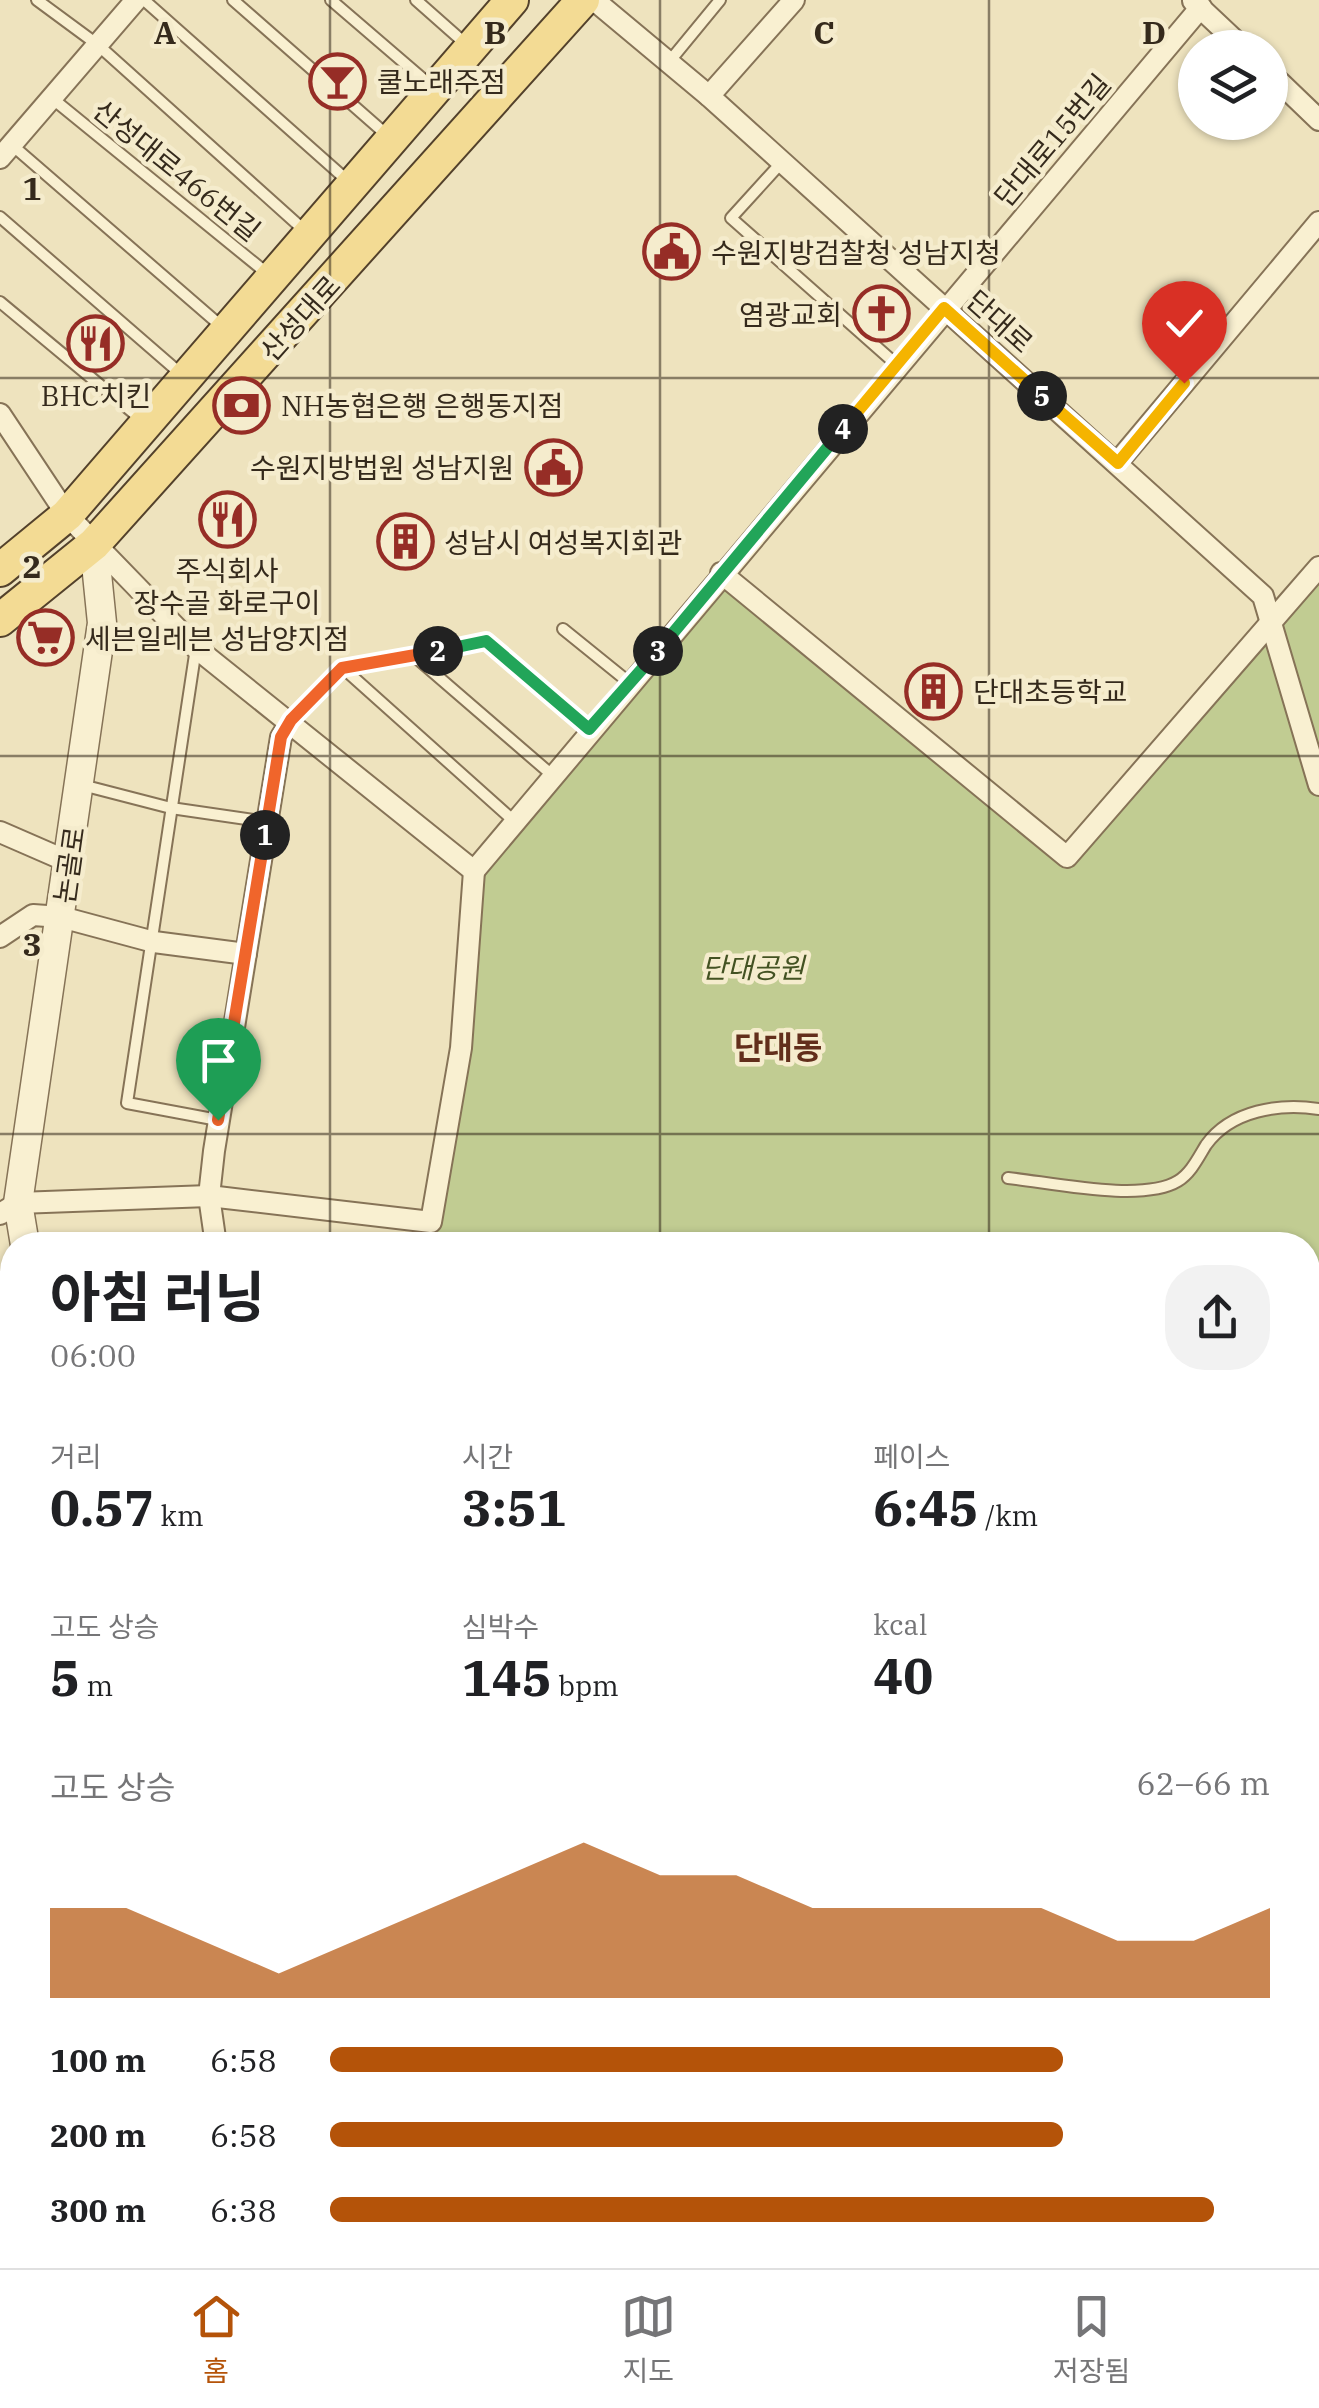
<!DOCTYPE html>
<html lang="ko">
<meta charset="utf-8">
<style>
body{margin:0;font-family:"IBM Plex Serif","Noto Sans KR",serif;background:#f2f2f2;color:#202124;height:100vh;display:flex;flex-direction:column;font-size:38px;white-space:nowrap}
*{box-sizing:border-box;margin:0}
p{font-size:32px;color:#757577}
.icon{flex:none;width:55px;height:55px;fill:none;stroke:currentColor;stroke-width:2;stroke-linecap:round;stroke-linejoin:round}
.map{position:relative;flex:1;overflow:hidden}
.details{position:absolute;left:0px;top:1232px;width:1320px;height:1038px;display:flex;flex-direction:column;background:#fff;border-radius:40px 40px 0 0;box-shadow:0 2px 8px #0004}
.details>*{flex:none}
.buttons{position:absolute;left:1178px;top:30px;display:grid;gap:20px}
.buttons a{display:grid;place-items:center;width:110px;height:110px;border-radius:50%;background:#fff;box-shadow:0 2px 8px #0004;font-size:50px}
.pin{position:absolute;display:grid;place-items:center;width:85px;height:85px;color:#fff;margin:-102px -42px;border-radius:50% 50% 50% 0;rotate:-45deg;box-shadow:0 0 10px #0007}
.pin .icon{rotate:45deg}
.km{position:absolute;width:50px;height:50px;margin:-25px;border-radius:50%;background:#222;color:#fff;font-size:28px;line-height:50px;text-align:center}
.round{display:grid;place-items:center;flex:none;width:105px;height:105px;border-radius:40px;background:#f2f2f2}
.headline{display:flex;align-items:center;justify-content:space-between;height:170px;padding:0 50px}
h1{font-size:55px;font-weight:700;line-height:75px}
.figures{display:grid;grid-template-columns:repeat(3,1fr);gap:15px;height:170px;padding:10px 50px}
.figures div{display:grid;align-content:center}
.figures b{font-size:50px;font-weight:700}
.figures small{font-size:28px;font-weight:400}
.figures p{font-size:28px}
.chart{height:280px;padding:20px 50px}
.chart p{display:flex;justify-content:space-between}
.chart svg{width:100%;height:180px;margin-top:10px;fill:#b45309;opacity:.7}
ul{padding:0 50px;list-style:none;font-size:32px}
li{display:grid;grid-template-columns:160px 120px 1fr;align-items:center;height:75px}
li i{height:25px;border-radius:12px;background:#b45309}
.menu{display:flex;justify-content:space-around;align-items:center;height:140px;border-top:2px solid #e0e0e0;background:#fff;font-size:28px;color:#757577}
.menu a{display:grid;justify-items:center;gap:5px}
.menu .current{color:#b45309}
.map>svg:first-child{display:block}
.green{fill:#c1cc92}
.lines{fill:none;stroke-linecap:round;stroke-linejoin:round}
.service-casing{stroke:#867357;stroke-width:14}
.minor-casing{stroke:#867357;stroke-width:24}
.tertiary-casing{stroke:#867357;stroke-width:31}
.primary-casing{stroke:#53412b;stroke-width:36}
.service{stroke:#f9f0d1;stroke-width:10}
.minor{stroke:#f9f0d1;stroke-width:20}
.tertiary{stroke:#f9f0d1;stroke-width:28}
.primary{stroke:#f3db94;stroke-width:32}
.split-1-casing{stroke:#fff;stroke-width:20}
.split-2-casing{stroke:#fff;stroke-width:20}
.split-3-casing{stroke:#fff;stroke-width:20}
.split-4-casing{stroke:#fff;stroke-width:20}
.split-5-casing{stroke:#fff;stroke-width:20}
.split-6-casing{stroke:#fff;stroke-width:20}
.split-1{stroke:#f0652b;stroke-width:12}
.split-2{stroke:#f0652b;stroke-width:12}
.split-3{stroke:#22a559;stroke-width:12}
.split-4{stroke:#22a559;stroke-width:12}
.split-5{stroke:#f5b400;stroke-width:12}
.split-6{stroke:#f5b400;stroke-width:12}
.grid{fill:none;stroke:#352a1c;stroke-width:2.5;stroke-opacity:0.55}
.labels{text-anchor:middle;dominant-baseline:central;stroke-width:9;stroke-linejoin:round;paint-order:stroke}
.poi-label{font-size:28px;fill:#352a1c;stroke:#f5eccd;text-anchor:start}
.street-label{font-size:28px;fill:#352a1c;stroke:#f5eccd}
.park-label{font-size:28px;font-style:italic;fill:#435222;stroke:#f5eccd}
.quarter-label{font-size:32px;font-weight:bold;fill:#622e1b;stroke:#f5eccd}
.grid-label{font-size:32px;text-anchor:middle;font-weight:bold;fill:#352a1c;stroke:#f5eccd;stroke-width:9;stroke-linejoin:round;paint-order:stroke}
</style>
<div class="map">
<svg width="1319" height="2268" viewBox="0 0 1319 2268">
<rect width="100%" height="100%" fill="#eee3be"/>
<g class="green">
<polygon points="1319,572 1319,1484 1308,1490 1308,1245 444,1245 431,1222 474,871 544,786 728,588 1067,866"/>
<polygon points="0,1670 12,1672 12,2258 61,2258 59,2268 0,2268"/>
</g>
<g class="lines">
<defs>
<g id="service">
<polyline points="37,0 98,45 305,231"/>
<polyline points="144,0 349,182"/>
<polyline points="233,0 388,136"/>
<polyline points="331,0 430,85"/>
<polyline points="416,0 468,46"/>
<polyline points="669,62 720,0"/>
<polyline points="53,99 269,275"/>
<polyline points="12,145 221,326"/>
<polyline points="782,162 731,218 897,365"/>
<polyline points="0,217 181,374"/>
<polyline points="0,302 142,420"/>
<polyline points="563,629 631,684"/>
<polyline points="196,648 127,1103 218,1120"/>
<polyline points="413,655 552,775"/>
<polyline points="343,668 514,821"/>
<polyline points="291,721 343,668 485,641 589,729"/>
<polyline points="82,785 171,808 267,822"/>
<path d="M1008,1178C1049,1182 1142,1203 1178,1181C1191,1173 1198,1158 1206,1145C1231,1110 1280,1103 1319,1109"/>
<polyline points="1308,1689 1319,1676"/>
<polyline points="1308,1843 1319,1854"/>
<polyline points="1308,1880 1319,1867"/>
<polyline points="1308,1927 1319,1937"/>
<polyline points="1308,2018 1319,2028"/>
<polyline points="915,2258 944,2268"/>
<polyline points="163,2268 164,2258"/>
<polyline points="217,2268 219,2258"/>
<polyline points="335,2268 337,2258"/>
<polyline points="399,2268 402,2258"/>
<polyline points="468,2268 470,2258"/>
<polyline points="497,2268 499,2258"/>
<polyline points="566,2268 568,2258"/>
<polyline points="632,2268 634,2258"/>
<polyline points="707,2268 709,2258"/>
<polyline points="774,2268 777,2258"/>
</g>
<g id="minor">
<polyline points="594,0 709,96 1263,596 1319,785"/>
<polyline points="1193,1 1243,48"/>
<polyline points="1270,73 1319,120"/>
<polyline points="709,96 794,0"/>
<polyline points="0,158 136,0"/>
<polyline points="0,414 67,515 196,648 474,871"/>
<polyline points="1117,463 1319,222"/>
<polyline points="721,573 1067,857 1319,567"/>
<polyline points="0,832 69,862"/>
<polyline points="474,871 1201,7"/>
<polyline points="0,937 33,915 61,917 154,942 246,954"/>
<polyline points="0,1214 18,1203 209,1196 431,1222 461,1048 474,871"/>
<polyline points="216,1245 209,1196 214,1151 281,737 291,721"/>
<polyline points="1308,1492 1319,1489"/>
<polyline points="0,1566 12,1564"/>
<polyline points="1308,1590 1319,1578"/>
<polyline points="1308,1755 1319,1765"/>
<polyline points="1308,2056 1319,2051"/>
<polyline points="1211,2258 1240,2268"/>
<polyline points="1280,2258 1285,2268"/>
<polyline points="266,2268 268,2258"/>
<polyline points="843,2268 846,2258"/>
<polyline points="970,2268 974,2258"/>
<polyline points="1060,2268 1064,2258"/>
</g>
<g id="tertiary">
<polyline points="25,1245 18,1203 102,623 94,544"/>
<polyline points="87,2268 88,2258"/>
</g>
<g id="primary">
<polyline points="0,570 67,515 512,0"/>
<polyline points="0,620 94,544 583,0"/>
</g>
</defs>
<use href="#service" class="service-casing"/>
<use href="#minor" class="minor-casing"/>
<use href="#tertiary" class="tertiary-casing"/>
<use href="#primary" class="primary-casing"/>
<use href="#service" class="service"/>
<use href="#minor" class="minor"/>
<use href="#tertiary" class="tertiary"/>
<use href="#primary" class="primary"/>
</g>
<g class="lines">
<defs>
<polyline id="split-1" points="218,1120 265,835"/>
<polyline id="split-2" points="265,835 281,737 291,720 342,668 438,651"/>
<polyline id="split-3" points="438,651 486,641 589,729 658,651"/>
<polyline id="split-4" points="658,651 843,429"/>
<polyline id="split-5" points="843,429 944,308 1042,396"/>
<polyline id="split-6" points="1042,396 1118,463 1184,383"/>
</defs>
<use href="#split-1" class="split-1-casing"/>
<use href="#split-2" class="split-2-casing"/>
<use href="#split-3" class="split-3-casing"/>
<use href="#split-4" class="split-4-casing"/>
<use href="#split-5" class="split-5-casing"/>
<use href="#split-6" class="split-6-casing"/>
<use href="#split-1" class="split-1"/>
<use href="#split-2" class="split-2"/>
<use href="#split-3" class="split-3"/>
<use href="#split-4" class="split-4"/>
<use href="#split-5" class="split-5"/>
<use href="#split-6" class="split-6"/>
</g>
<path class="grid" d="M330,0V1245M660,0V1245M989,0V1245M0,378H1319M0,756H1319M0,1134H1319M0,1512H12M1308,1512H1319M0,1890H12M1308,1890H1319M330,2258V2268M660,2258V2268M989,2258V2268"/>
<defs>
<symbol id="bar-ring" viewBox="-11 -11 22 22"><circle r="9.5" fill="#f5eccd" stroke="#962d26" stroke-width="1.5"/><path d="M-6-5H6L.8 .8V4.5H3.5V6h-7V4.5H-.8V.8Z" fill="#962d26"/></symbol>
<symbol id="civic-ring" viewBox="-11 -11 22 22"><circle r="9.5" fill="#f5eccd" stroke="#962d26" stroke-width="1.5"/><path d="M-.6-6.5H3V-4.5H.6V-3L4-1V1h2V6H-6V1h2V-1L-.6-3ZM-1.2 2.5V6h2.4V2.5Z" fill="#962d26"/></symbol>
<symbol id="church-ring" viewBox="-11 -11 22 22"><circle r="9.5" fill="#f5eccd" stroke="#962d26" stroke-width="1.5"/><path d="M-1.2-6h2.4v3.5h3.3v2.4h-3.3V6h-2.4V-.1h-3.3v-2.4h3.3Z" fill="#962d26"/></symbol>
<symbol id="restaurant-ring" viewBox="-11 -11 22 22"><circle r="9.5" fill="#f5eccd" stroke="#962d26" stroke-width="1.5"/><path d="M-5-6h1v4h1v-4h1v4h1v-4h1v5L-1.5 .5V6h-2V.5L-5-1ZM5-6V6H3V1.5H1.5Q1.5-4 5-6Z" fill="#962d26"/></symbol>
<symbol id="bank-ring" viewBox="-11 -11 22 22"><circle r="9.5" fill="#f5eccd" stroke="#962d26" stroke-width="1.5"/><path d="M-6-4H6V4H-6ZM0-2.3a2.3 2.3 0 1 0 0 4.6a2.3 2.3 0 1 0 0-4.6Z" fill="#962d26"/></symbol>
<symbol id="building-ring" viewBox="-11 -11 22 22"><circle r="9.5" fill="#f5eccd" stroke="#962d26" stroke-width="1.5"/><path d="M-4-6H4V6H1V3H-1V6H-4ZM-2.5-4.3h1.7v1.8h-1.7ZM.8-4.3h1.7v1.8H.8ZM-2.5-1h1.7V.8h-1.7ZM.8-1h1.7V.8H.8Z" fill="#962d26"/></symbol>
<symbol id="supermarket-ring" viewBox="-11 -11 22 22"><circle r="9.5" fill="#f5eccd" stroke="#962d26" stroke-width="1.5"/><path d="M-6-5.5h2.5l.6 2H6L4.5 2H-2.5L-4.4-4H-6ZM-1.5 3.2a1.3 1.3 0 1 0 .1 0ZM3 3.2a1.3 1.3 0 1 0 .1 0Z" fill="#962d26"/></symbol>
</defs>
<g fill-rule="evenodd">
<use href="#bar-ring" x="306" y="50" width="63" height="63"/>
<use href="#civic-ring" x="640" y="220" width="63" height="63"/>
<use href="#church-ring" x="850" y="282" width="63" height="63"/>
<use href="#restaurant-ring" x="64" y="312" width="63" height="63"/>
<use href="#bank-ring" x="210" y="374" width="63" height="63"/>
<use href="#civic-ring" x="522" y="436" width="63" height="63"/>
<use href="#restaurant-ring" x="196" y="488" width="63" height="63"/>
<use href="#building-ring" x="374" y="510" width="63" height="63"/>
<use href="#supermarket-ring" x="14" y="606" width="63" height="63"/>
<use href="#building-ring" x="902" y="660" width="63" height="63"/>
</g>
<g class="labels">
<g class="poi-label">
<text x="377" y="81">쿨노래주점</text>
<text x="711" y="252">수원지방검찰청 성남지청</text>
<text x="842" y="314" text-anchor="end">염광교회</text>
<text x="96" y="395" text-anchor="middle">BHC치킨</text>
<text x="281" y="405">NH농협은행 은행동지점</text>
<text x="514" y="467" text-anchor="end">수원지방법원 성남지원</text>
<text x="444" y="542">성남시 여성복지회관</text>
<text x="227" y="570" text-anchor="middle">주식회사<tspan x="227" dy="32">장수골 화로구이</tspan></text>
<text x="85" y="638">세븐일레븐 성남양지점</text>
<text x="973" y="691">단대초등학교</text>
</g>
<g class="street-label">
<text transform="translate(1052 140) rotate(-50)">단대로15번길</text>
<text transform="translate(177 170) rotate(39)">산성대로466번길</text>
<text transform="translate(300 318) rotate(-48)">산성대로</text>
<text transform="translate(1000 321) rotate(42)">단대로</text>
<text transform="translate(69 865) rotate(-82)">논골로</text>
</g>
<g class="park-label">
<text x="753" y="967">단대공원</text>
</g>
<g class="quarter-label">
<text x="778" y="1047">단대동</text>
</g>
</g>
<g class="grid-label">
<text x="165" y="44">A</text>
<text x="495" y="44">B</text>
<text x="824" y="44">C</text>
<text x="1154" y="44">D</text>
<text x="32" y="200">1</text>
<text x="32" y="578">2</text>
<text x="32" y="956">3</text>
</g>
</svg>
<div class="buttons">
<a><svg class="icon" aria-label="layers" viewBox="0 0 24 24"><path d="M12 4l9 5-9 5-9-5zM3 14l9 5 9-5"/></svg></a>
</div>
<div class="pin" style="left:218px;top:1120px;background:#1e9e55"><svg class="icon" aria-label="arrive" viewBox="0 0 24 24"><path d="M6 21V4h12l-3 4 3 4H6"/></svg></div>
<div class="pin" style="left:1184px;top:383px;background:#d93025"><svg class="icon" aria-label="check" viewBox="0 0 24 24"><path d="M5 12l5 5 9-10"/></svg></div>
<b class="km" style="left:265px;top:835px">1</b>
<b class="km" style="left:438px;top:651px">2</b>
<b class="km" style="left:658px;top:651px">3</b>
<b class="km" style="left:843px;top:429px">4</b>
<b class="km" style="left:1042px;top:396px">5</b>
<section class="details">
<div class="headline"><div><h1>아침 러닝</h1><p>06:00</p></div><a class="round"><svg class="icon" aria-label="share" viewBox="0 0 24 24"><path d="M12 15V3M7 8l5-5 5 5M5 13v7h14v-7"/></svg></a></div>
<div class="figures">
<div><p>거리</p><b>0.57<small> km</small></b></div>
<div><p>시간</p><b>3:51</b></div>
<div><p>페이스</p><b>6:45<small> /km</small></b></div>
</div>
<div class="figures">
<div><p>고도 상승</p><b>5<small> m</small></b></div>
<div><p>심박수</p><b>145<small> bpm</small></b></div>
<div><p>kcal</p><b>40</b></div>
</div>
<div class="chart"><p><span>고도 상승</span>62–66 m</p>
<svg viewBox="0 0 160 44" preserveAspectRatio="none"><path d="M0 44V22L10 22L20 30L30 38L40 30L50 22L60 14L70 6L80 14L90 14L100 22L110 22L120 22L130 22L140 30L150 30L160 22V44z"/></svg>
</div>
<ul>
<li><b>100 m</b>6:58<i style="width:78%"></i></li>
<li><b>200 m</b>6:58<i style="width:78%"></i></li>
<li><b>300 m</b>6:38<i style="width:94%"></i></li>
</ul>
</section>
</div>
<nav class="menu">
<a class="current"><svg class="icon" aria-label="home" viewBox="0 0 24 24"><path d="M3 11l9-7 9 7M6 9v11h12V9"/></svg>홈</a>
<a><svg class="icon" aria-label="map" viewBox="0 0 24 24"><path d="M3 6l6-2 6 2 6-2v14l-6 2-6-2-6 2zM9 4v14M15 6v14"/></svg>지도</a>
<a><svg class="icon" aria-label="saved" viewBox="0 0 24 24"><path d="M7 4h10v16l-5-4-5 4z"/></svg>저장됨</a>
</nav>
